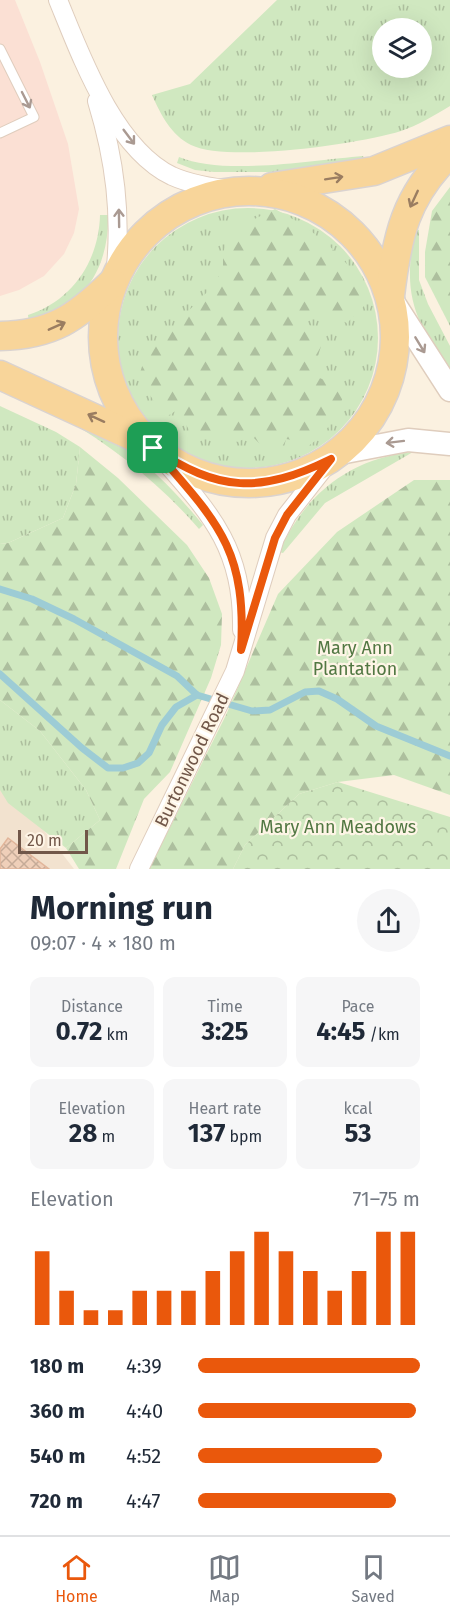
<!DOCTYPE html>
<meta charset="utf-8">
<style>
body{margin:0;font-family:"Fira Sans",sans-serif;background:#f6f6f7;color:#1f2937;height:100vh;display:flex;flex-direction:column;font-size:22px;white-space:nowrap}
*{box-sizing:border-box;margin:0}
p{font-size:20px;color:#747a83}
.icon{flex:none;width:33px;height:33px;fill:none;stroke:currentColor;stroke-width:2;stroke-linecap:round;stroke-linejoin:round}
.map{position:relative;height:869px;overflow:hidden}
.details{display:flex;flex-direction:column;background:#fff;flex:1}
.details>*{flex:none}
.tools{position:absolute;left:372px;top:18px;display:grid;gap:12px}
.tools a{display:grid;place-items:center;width:60px;height:60px;border-radius:50%;background:#fff;box-shadow:0 6px 24px #0002;font-size:30px}
.scale{position:absolute;left:18px;bottom:15px;width:70px;box-sizing:border-box;padding-left:6px;border:3px solid #715749;border-top:0;font-size:16px;line-height:21px;white-space:nowrap;color:#715749;-webkit-text-stroke:4px #fef5e6;paint-order:stroke}
.pin{position:absolute;display:grid;place-items:center;width:51px;height:51px;color:#fff;margin:-26px;border-radius:12px;box-shadow:0 3px 9px #0006}
.round{display:grid;place-items:center;flex:none;width:63px;height:63px;border-radius:32px;background:#f6f6f7}
.overview{display:flex;align-items:center;justify-content:space-between;height:102px;padding:0 30px}
h1{font-size:33px;font-weight:700;line-height:45px}
.stats{display:grid;grid-template-columns:repeat(3,1fr);gap:9px;height:102px;padding:6px 30px}
.stats div{display:grid;align-content:center;border-radius:12px;background:#f6f6f7;text-align:center}
.stats b{font-size:26px;font-weight:700}
.stats small{font-size:16px;font-weight:400}
.stats p{font-size:16px}
.chart{height:168px;padding:12px 30px}
.chart p{display:flex;justify-content:space-between}
.chart svg{width:100%;height:108px;margin-top:6px;stroke:#ea580c;stroke-width:6}
ul{padding:0 30px;list-style:none;font-size:20px}
li{display:grid;grid-template-columns:96px 72px 1fr;align-items:center;height:45px}
li i{height:15px;border-radius:8px;background:#ea580c}
.tabs{display:flex;justify-content:space-around;align-items:center;height:84px;border-top:2px solid #e0e1e3;background:#fff;font-size:16px;color:#747a83}
.tabs a{display:grid;justify-items:center;gap:3px}
.tabs .on{color:#ea580c}
.map>svg:first-child{display:block}
.residential{fill:#f2e2cf}
.commercial{fill:#fbe0d4}
.grass{fill:url(#grass-tufts);fill-rule:evenodd}
.forest{fill:url(#forest-firs)}
.park{fill:url(#park-crowns)}
.lines{fill:none;stroke-linecap:round;stroke-linejoin:round}
.stream{stroke:#9dccd5;stroke-width:7}
.building{fill:url(#building-cross-hatch);stroke:#e1b59a;stroke-width:1.5}
.service-casing{stroke:#dfcdbd;stroke-width:11}
.minor-casing{stroke:#dfcdbd;stroke-width:20}
.tertiary-casing{stroke:#dfcdbd;stroke-width:25}
.primary-casing{stroke:#dad3d0;stroke-width:31}
.service{stroke:#fff;stroke-width:9}
.minor{stroke:#fff;stroke-width:18}
.tertiary{stroke:#fff;stroke-width:22}
.primary{stroke:#f8d59a;stroke-width:28}
.oneway{stroke:#aa9a92}
.oneway2{stroke:#9a7d61}
.route-casing{stroke:#fff;stroke-width:12}
.route{stroke:#ea580c;stroke-width:8}
.labels{text-anchor:middle;dominant-baseline:central;stroke-width:4.5;stroke-linejoin:round;paint-order:stroke}
.park-label{font-size:18px;fill:#517742;stroke:#fef5e6}
.street-label{font-size:18px;fill:#715749;stroke:#fef5e6}
</style>
<div class="map">
<svg width="450" height="869" viewBox="0 0 450 869">
<defs>
<pattern id="grass-tufts" width="24" height="20" patternUnits="userSpaceOnUse" patternTransform="scale(1.5)"><rect width="24" height="20" fill="#d0e8c0"/><path d="M3 7l-1-3M5 7V3M7 7l1-3M15 17l-1-3M17 17v-4M19 17l1-3" fill="none" stroke="#adbf9e"/></pattern>
<pattern id="forest-firs" width="22" height="20" patternUnits="userSpaceOnUse" patternTransform="scale(1.5)"><rect width="22" height="20" fill="#d0e8c0"/><path d="M5 1l3.5 6h-7zM16 11l3.5 6h-7z" fill="#adbf9e"/></pattern>
<pattern id="park-crowns" width="20" height="18" patternUnits="userSpaceOnUse" patternTransform="scale(1.5)"><rect width="20" height="18" fill="#d0e8c0"/><path d="M2 6a3 3 0 1 1 6 0M12 15a3 3 0 1 1 6 0" fill="none" stroke="#adbf9e"/></pattern>
<pattern id="building-cross-hatch" width="8" height="8" patternUnits="userSpaceOnUse" patternTransform="scale(1.5)"><rect width="8" height="8" fill="#efcfb9"/><path d="M0 0l8 8M0 8l8-8" fill="none" stroke="#c6ab98"/></pattern>
</defs>
<rect width="100%" height="100%" fill="#fbf1e0"/>
<polygon class="residential" points="0,774 74,869 0,869"/>
<polygon class="commercial" points="0,0 15,0 40,62 68,144 79,209 74,233 64,254 44,276 19,290 0,296"/>
<g class="grass">
<path d="M277,0H450V106C435,115 417,126 401,131C360,144 228,163 191,145C171,135 161,115 152,95L190,84ZM382,28H422V68H382Z"/>
<path d="M363,156L366,164L294,172H214L195,170L177,163L179,157C223,176 314,160 363,156Z"/>
<circle cx="248" cy="338" r="130"/>
<path d="M100,215H108C109,245 100,279 75,299C62,309 44,316 29,324L28,315C72,301 99,261 100,215Z"/>
<path d="M415,229L419,230V280L428,304L450,346V378C417,318 401,301 415,229Z"/>
<polygon points="0,406 56,432 80,447 76,484 63,518 8,543 0,544"/>
<path d="M65,419C78,424 92,428 104,435C142,456 176,492 203,525L199,529C161,485 115,448 65,419Z"/>
<path d="M413,452L325,503L283,553L279,552C304,495 350,458 413,452Z"/>
<polygon points="0,700 40,731 86,790 100,820 66,848 8,803 0,790"/>
</g>
<g class="forest">
<polygon points="450,187 450,326 425,277 425,252 432,211"/>
<path d="M275,209C314,230 345,254 368,294L365,305L347,323L314,309L302,314L295,327L299,332L306,324L314,327L322,343L312,375L332,383L344,393C338,417 325,436 304,449L299,441L286,439L283,451L270,449L271,440L265,439L260,444L252,436L237,442C221,429 210,436 191,433L177,410L166,417L138,379L146,354L214,285L223,268V253L228,239L242,225Z"/>
<polygon points="80,447 118,478 187,545 209,578 222,614 221,645 211,678 170,772 144,799 116,869 79,869 66,848 100,820 86,790 40,731 0,700 0,544 8,543 63,518 76,484"/>
<polygon points="414,480 450,480 450,795 394,775 338,782 299,794 245,845 233,869 149,869 226,715 278,594 337,532"/>
</g>
<polygon class="park" points="338,782 450,817 450,869 233,869 245,845 299,794"/>
<g class="lines">
<g class="stream">
<polyline points="0,589 32,599 74,619 177,676 197,695 252,711 270,710 305,692 319,691 337,699 376,726 450,756"/>
<polyline points="0,674 82,748 108,768 123,768 138,763 149,753 162,725 176,707 197,695"/>
</g>
</g>
<polygon class="building" points="8,838 49,869 0,869 0,849"/>
<g class="lines">
<defs>
<polyline id="service" points="0,49 34,117 0,133"/>
<g id="minor">
<path d="M58,0C81,56 114,148 172,176C192,185 214,188 235,190"/>
<path d="M97,101C115,160 122,215 115,277"/>
<path d="M153,448C206,509 244,544 242,630"/>
<polyline points="139,869 235,671 275,538 287,515 331,459"/>
</g>
<g id="tertiary">
<polyline points="392,300 450,390"/>
<polyline points="340,453 408,440 450,444"/>
</g>
<g id="primary">
<polyline points="272,187 374,171 450,140"/>
<circle cx="249" cy="337" r="146"/>
<path d="M390,296C397,236 405,196 450,153"/>
<path d="M0,336C52,335 76,318 112,283"/>
<polyline points="0,375 141,440"/>
</g>
</defs>
<use href="#service" class="service-casing"/>
<use href="#minor" class="minor-casing"/>
<use href="#tertiary" class="tertiary-casing"/>
<use href="#primary" class="primary-casing"/>
<use href="#service" class="service"/>
<use href="#minor" class="minor"/>
<use href="#tertiary" class="tertiary"/>
<use href="#primary" class="primary"/>
</g>
<defs><path id="oneway-shaft" d="M-6 0H5M1.5-3L5.5 0L1.5 3" fill="none" stroke-width="1.6" stroke-linecap="round" stroke-linejoin="round" transform="scale(1.5)"/></defs>
<g class="oneway">
<use href="#oneway-shaft" transform="translate(26 100) rotate(63)"/>
<use href="#oneway-shaft" transform="translate(129 137) rotate(53)"/>
<use href="#oneway-shaft" transform="translate(119 218) rotate(-91)"/>
<use href="#oneway-shaft" transform="translate(420 345) rotate(59)"/>
<use href="#oneway-shaft" transform="translate(395 442) rotate(173)"/>
</g>
<g class="oneway2">
<use href="#oneway-shaft" transform="translate(334 178) rotate(-9)"/>
<use href="#oneway-shaft" transform="translate(414 199) rotate(115)"/>
<use href="#oneway-shaft" transform="translate(57 326) rotate(-24)"/>
<use href="#oneway-shaft" transform="translate(96 418) rotate(-155)"/>
</g>
<g class="lines">
<defs>
<path id="route" d="M153,448C219,492 260,494 331,459L287,515L275,538L241,650C247,547 216,521 153,448Z"/>
</defs>
<use href="#route" class="route-casing"/>
<use href="#route" class="route"/>
</g>
<g class="labels">
<g class="park-label">
<text x="355" y="648">Mary Ann<tspan x="355" dy="21">Plantation</tspan></text>
<text x="338" y="827">Mary Ann Meadows</text>
</g>
<g class="street-label">
<text transform="translate(192 760) rotate(-64)">Burtonwood Road</text>
</g>
</g>
</svg>
<div class="tools">
<a><svg class="icon" aria-label="layers" viewBox="0 0 24 24"><path d="M12 4l9 5-9 5-9-5zM3 14l9 5 9-5"/></svg></a>
</div>
<div class="scale">20 m</div>
<div class="pin" style="left:153px;top:448px;background:#1e9e55"><svg class="icon" aria-label="arrive" viewBox="0 0 24 24"><path d="M6 21V4h12l-3 4 3 4H6"/></svg></div>
</div>
<section class="details">
<div class="overview"><div><h1>Morning run</h1><p>09:07 · 4 × 180 m</p></div><a class="round"><svg class="icon" aria-label="share" viewBox="0 0 24 24"><path d="M12 15V3M7 8l5-5 5 5M5 13v7h14v-7"/></svg></a></div>
<div class="stats">
<div><p>Distance</p><b>0.72<small> km</small></b></div>
<div><p>Time</p><b>3:25</b></div>
<div><p>Pace</p><b>4:45<small> /km</small></b></div>
</div>
<div class="stats">
<div><p>Elevation</p><b>28<small> m</small></b></div>
<div><p>Heart rate</p><b>137<small> bpm</small></b></div>
<div><p>kcal</p><b>53</b></div>
</div>
<div class="chart"><p><span>Elevation</span>71–75 m</p>
<svg viewBox="0 0 160 44" preserveAspectRatio="none"><path d="M5 44V14M15 44V30M25 44V38M35 44V38M45 44V30M55 44V30M65 44V30M75 44V22M85 44V14M95 44V6M105 44V14M115 44V22M125 44V30M135 44V22M145 44V6M155 44V6"/></svg>
</div>
<ul>
<li><b>180 m</b>4:39<i style="width:100%"></i></li>
<li><b>360 m</b>4:40<i style="width:98%"></i></li>
<li><b>540 m</b>4:52<i style="width:83%"></i></li>
<li><b>720 m</b>4:47<i style="width:89%"></i></li>
</ul>
</section>
<nav class="tabs">
<a class="on"><svg class="icon" aria-label="home" viewBox="0 0 24 24"><path d="M3 11l9-7 9 7M6 9v11h12V9"/></svg>Home</a>
<a><svg class="icon" aria-label="map" viewBox="0 0 24 24"><path d="M3 6l6-2 6 2 6-2v14l-6 2-6-2-6 2zM9 4v14M15 6v14"/></svg>Map</a>
<a><svg class="icon" aria-label="saved" viewBox="0 0 24 24"><path d="M7 4h10v16l-5-4-5 4z"/></svg>Saved</a>
</nav>
